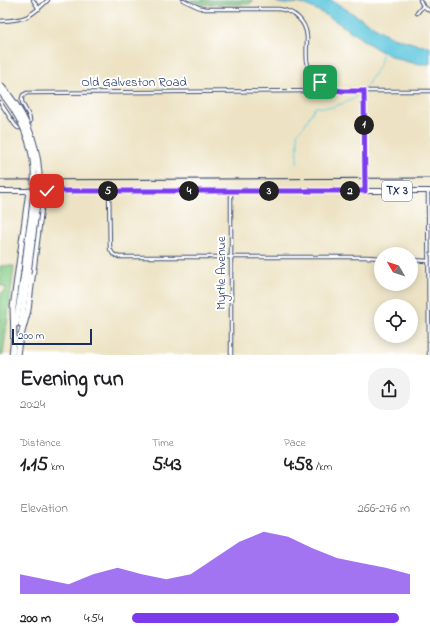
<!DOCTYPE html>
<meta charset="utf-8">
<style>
body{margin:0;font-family:"Indie Flower",sans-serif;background:#f2f2f2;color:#202124;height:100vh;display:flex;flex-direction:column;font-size:15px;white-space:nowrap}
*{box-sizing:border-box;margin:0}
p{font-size:13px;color:#757577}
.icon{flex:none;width:22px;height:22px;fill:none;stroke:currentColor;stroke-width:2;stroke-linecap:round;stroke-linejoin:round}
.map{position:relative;height:355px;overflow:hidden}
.details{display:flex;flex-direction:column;background:#fff;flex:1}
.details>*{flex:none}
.needle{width:26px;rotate:309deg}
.buttons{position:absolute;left:374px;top:247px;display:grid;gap:8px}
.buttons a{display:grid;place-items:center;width:44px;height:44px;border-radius:50%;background:#fff;box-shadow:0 2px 10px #0003;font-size:20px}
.scale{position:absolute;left:12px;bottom:10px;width:80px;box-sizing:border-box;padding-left:4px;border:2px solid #1b2f5e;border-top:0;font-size:11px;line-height:14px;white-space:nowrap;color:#1b2f5e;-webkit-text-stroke:3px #fff;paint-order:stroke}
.pin{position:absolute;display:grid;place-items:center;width:34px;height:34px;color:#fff;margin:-17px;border-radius:8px;box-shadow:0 2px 6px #0006}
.km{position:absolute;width:20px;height:20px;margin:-10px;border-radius:50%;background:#222;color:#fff;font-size:11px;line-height:20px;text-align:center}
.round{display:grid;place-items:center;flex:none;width:42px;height:42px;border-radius:16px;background:#f2f2f2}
.head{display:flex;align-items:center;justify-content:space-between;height:68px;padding:0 20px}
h1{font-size:22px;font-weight:700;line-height:30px}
.metrics{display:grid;grid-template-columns:repeat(3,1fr);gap:6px;height:68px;padding:4px 20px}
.metrics div{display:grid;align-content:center}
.metrics b{font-size:20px;font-weight:700}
.metrics small{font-size:11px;font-weight:400}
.metrics p{font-size:11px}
.chart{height:112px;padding:8px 20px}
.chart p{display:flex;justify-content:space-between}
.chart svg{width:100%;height:72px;margin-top:4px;fill:#7c3aed;opacity:.7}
ul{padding:0 20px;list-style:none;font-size:13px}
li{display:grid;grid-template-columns:64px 48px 1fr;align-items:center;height:30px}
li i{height:10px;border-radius:5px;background:#7c3aed}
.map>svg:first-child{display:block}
.green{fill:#89ce88;stroke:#527e73}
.water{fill:#61c8de;stroke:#3e7c9e}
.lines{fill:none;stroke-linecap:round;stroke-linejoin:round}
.stream{stroke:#61c8de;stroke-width:1}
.street-casing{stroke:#3a4a6d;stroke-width:4.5}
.primary-casing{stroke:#3a4a6d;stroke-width:6}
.highway-casing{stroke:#3a4a6d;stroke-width:7}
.street{stroke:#fff;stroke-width:2.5}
.primary{stroke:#fff;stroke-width:4}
.highway{stroke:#fff;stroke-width:5}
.rail{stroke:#1b2f5e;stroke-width:1}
.highway-bridge-casing{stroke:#3a4a6d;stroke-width:7;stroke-linecap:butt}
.highway-bridge{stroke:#fff;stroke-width:5}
.route-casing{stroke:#fff;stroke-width:8}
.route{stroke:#7c3aed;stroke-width:5}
.labels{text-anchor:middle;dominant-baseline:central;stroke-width:4;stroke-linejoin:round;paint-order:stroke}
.shield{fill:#fff;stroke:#5f6d8e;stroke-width:1}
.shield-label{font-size:12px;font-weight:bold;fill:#1b2f5e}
.street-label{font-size:13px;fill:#1b2f5e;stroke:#fff}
</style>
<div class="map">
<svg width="430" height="355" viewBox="0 0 430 355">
<rect width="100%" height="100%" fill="#fff"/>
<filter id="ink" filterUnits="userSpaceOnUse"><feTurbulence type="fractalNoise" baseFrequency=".025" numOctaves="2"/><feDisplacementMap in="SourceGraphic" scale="8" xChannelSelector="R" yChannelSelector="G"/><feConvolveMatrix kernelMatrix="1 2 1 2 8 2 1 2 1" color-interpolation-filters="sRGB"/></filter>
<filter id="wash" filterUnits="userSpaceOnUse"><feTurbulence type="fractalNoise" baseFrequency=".012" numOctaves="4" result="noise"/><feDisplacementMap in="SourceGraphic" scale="16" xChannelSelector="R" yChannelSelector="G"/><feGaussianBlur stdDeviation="0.9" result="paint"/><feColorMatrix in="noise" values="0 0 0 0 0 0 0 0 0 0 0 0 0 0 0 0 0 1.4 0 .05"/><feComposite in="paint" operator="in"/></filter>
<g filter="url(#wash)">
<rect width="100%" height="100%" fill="#ede3c4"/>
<g class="green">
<polygon points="190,0 253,0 250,4 200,4"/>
<polygon points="0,266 14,266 3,355 0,355 0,294 5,291 6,288 4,286 0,285"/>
</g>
<path class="water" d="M274,0H331L389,36L419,45L430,46V64C381,66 351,24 310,7C306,5 301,4 298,3C292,3 285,5 279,3C277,3 276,1 274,0Z"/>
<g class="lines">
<g class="stream">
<polyline points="363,90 366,87 380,64 383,51"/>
<polyline points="297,163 298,140 297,133 304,126 315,107 333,107 354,99 360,93"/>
</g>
</g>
</g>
<g filter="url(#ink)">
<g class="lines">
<defs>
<g id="street">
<polyline points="33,0 39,9"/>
<path d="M183,0L198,7L205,9H279C294,11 306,21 307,37C307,45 306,53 307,61C309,73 318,84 329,88C341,93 356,91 369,91C389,91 410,91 430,91"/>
<polyline points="420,0 423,6 430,11"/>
<polyline points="417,13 423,6"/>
<path d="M0,21C26,20 29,18 48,0"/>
<polyline points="364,91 365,191"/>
<polyline points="0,102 15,125 18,128 23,128"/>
<path d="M27,126L30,122C31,112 18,105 23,95L27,93L305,91L312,90L319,82"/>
<polyline points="109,191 110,249 113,254 119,257 367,257 381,258"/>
<polyline points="231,191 231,355"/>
<polyline points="428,191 429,355"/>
<polyline points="411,260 428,261"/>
</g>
<g id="primary">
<polyline points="0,191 32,191"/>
<polyline points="40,191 430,191"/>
</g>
<g id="highway">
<polyline points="16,324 24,273"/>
<polyline points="21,324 28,274"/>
<polyline points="14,339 13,308 29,191"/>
<polyline points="19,343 28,310 43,191"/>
<polyline points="12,355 14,337"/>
<polyline points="17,355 19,340"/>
</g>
</defs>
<use href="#street" class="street-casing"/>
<use href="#primary" class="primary-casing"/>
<use href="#highway" class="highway-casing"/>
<use href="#street" class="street"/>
<use href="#primary" class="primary"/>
<use href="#highway" class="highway"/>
<polyline class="rail" points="0,180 430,178"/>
<defs>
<g id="highway-bridge">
<path d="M0,85C23,109 37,140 39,173C39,189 37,204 35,219C33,237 30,256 28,274"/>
<path d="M0,91C19,113 32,141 34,169C35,186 33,202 31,218C28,236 26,255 24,273"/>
</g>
</defs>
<use href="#highway-bridge" class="highway-bridge-casing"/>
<use href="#highway-bridge" class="highway-bridge"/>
</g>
</g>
<g class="lines" filter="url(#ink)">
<defs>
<path id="route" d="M47,191H365L364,91C348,91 332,93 320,82"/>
</defs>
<use href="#route" class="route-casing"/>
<use href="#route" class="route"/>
</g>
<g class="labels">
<rect class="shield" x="382" y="181" width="30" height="20" rx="3"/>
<g class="shield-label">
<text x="397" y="191">TX 3</text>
</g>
<g class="street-label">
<text x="134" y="82">Old Galveston Road</text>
<text transform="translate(221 273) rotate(-90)">Myrtle Avenue</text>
</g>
</g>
</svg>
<div class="buttons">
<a><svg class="needle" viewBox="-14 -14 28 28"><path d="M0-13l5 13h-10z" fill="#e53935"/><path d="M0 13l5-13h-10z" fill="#757577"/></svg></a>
<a><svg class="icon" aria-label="locate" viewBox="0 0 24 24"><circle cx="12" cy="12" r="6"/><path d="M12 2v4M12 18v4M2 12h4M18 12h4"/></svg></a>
</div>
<div class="scale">200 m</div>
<div class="pin" style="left:320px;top:82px;background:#1e9e55"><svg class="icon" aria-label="arrive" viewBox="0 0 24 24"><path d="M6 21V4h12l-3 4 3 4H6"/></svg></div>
<div class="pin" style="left:47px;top:191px;background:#d93025"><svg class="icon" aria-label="check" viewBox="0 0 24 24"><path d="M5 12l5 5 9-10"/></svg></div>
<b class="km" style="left:364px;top:125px">1</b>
<b class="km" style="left:350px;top:191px">2</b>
<b class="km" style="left:269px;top:191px">3</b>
<b class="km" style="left:189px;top:191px">4</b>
<b class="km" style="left:108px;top:191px">5</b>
</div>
<section class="details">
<div class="head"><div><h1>Evening run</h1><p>20:24</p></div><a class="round"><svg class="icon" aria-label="share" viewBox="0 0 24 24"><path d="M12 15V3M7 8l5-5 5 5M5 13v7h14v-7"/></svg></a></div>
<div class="metrics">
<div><p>Distance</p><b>1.15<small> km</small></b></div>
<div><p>Time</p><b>5:43</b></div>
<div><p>Pace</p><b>4:58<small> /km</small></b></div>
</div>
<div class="chart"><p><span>Elevation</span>266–276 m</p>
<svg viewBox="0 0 160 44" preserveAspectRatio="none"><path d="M0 44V32L10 35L20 38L30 32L40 28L50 32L60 35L70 32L80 22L90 12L100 6L110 9L120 16L130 22L140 25L150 28L160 32V44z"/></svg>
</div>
<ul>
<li><b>200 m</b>4:54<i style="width:96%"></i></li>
</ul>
</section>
